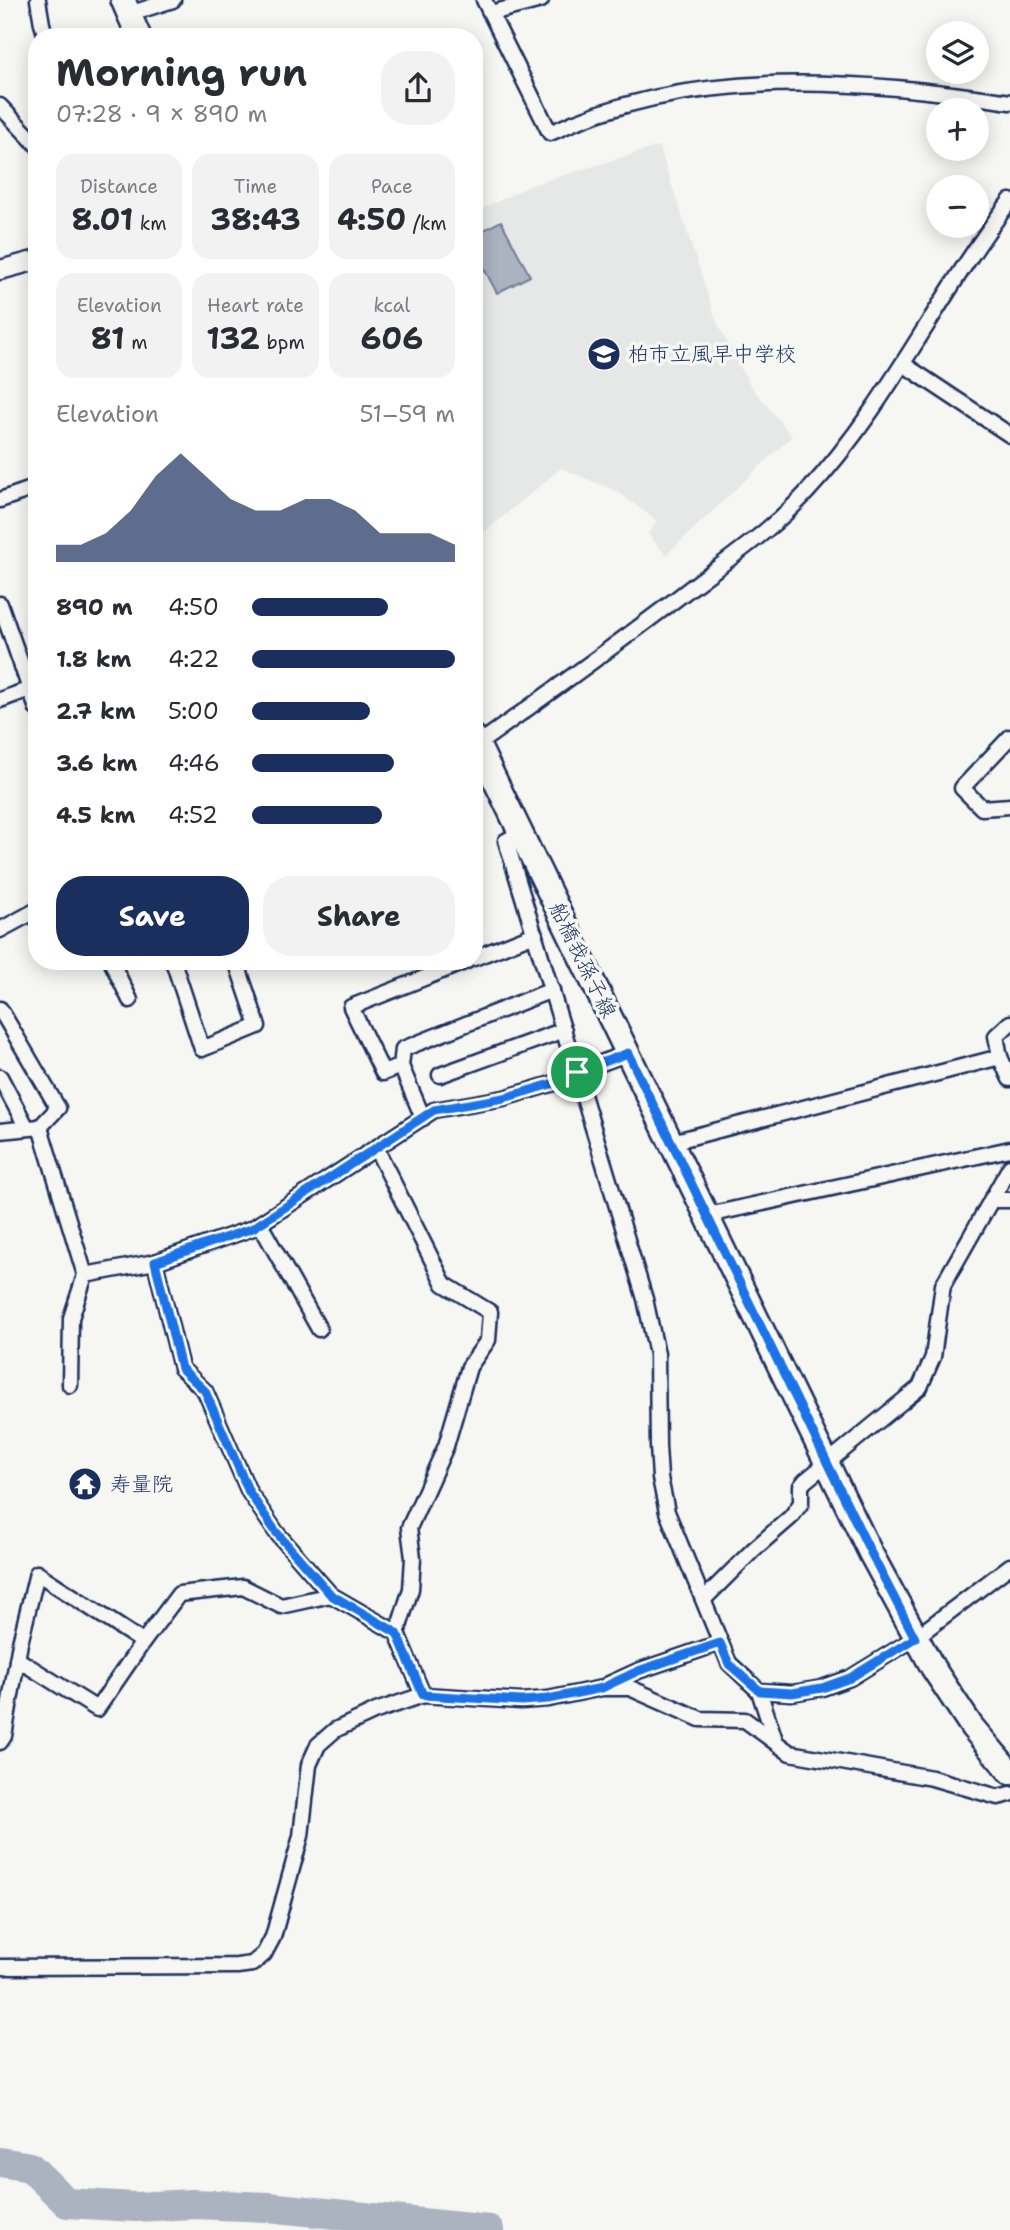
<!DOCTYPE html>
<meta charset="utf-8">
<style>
body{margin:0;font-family:"Shantell Sans","Klee One",sans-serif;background:#f2f2f3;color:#2b2b33;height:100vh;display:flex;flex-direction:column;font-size:26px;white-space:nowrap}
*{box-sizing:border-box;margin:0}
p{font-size:23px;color:#7c7c81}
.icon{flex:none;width:38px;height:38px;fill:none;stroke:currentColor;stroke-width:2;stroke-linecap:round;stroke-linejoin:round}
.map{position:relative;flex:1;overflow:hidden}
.panel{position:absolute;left:28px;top:28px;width:455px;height:942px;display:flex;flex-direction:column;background:#fff;border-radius:28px;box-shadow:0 4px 18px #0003}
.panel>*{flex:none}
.controls{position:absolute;left:926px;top:21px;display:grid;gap:14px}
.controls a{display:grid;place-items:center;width:63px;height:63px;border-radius:50%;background:#fff;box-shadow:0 4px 18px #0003;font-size:35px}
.pin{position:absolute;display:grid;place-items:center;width:60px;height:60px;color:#fff;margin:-30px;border:4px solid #fff;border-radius:50%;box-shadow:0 2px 7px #0007}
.round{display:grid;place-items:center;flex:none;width:74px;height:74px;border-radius:28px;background:#f2f2f3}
.headline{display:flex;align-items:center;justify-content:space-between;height:119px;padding:0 28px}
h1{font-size:38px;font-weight:700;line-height:52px}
.figures{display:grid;grid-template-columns:repeat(3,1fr);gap:10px;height:119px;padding:7px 28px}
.figures div{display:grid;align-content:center;border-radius:18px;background:#f2f2f3;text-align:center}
.figures b{font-size:30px;font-weight:700}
.figures small{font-size:19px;font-weight:400}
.figures p{font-size:19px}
.chart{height:196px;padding:14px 28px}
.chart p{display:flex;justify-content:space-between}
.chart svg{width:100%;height:126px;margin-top:7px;fill:#1b2f5e;opacity:.7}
.primary-button{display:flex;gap:14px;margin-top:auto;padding:14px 28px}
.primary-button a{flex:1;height:80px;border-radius:28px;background:#1b2f5e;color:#fff;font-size:28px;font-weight:700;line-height:80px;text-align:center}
.primary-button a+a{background:#f2f2f3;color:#2b2b33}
ul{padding:0 28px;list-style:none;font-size:23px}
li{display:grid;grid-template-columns:112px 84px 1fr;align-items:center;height:52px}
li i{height:18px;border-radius:9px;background:#1b2f5e}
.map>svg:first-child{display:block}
.built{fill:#e6e7e7}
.water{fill:#abb2c0;stroke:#717e99;stroke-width:2}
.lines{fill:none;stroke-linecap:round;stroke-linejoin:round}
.river{stroke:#abb2c0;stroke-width:30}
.minor-casing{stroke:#1b2f5e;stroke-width:19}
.tertiary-casing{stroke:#1b2f5e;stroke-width:23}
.primary-casing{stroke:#1b2f5e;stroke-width:28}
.minor{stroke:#f6f6f2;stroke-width:14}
.tertiary{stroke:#f6f6f2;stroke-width:18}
.primary{stroke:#f6f6f2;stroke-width:23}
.route-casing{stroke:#fff;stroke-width:14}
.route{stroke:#1a73e8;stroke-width:9}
.labels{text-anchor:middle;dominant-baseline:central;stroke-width:7;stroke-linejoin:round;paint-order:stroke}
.poi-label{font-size:21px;fill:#1b2f5e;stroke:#f6f6f2;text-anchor:start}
.street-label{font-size:21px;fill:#1b2f5e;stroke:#f6f6f2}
</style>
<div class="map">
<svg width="1010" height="2230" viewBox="0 0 1010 2230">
<rect width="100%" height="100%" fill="#f6f6f2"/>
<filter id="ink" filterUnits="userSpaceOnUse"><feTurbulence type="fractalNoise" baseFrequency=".0143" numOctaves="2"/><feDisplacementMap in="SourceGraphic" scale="14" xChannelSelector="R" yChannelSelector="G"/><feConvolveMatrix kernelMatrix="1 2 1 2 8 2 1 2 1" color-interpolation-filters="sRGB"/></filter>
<g filter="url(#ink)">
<polygon class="built" points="659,146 717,323 750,385 792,436 666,555 648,534 657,521 618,492 561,468 474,541 474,213 529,186"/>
<polygon class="water" points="501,221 530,276 497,293 474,250 474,235"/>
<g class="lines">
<polyline class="river" points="0,2162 30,2167 67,2203 135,2207 193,2204 268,2207 489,2230"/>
<defs>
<g id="minor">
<polyline points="38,0 42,24 46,37"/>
<path d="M484,0L550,133C689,66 862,79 1010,102"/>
<polyline points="491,13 541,0"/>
<polyline points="129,14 173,0"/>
<polyline points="0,106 37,145"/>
<polyline points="903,364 1010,435"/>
<polyline points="0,500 37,487"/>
<polyline points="0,604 37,709"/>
<polyline points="0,700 30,689"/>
<polyline points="1010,737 962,788 982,808 1010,806"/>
<path d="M478,744C548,694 619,643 688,590C728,559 772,530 807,492C888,405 938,295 1010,201"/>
<polyline points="521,833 506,841 645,1299 657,1354 658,1446 660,1478 667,1512 729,1663 759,1691 775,1740"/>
<polyline points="0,930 37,910"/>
<polyline points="474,958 535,934"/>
<polyline points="111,961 130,1000"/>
<polyline points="173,961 202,1049 258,1026 236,961"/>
<polyline points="0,1009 58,1108 40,1127"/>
<polyline points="1010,1023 996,1036 1000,1057 1010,1079"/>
<polyline points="401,1066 403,1049 552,990"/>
<polyline points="577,1072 628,1053"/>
<polyline points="440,1075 564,1030"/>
<polyline points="0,1077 27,1128"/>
<polyline points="423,1118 401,1066 383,1073 351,1007 467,961"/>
<polyline points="0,1131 40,1127 85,1275 71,1318 70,1385"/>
<polyline points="672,1142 1000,1057"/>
<polyline points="376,1148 444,1284 490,1312 488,1340 469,1367 446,1446 409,1528 413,1558 411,1589 397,1633"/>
<polyline points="991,1200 1010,1200"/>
<polyline points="708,1215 1010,1149"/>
<polyline points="260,1224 319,1329"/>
<polyline points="155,1262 181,1368 205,1391 249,1492 276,1532 331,1595 397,1633 423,1695"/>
<polyline points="85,1275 155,1262 253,1228 434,1110 504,1098 578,1076"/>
<polyline points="704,1599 753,1550 791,1517 801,1503 801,1486 805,1481 920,1387 933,1357 943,1285 1010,1167"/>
<polyline points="17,1659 97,1709 143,1642 179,1594 243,1587 281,1606 331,1595"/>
<polyline points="607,1685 638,1671 720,1643"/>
<polyline points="759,1691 792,1693 822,1688 850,1678 915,1638 1010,1566"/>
<polyline points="0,1742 4,1736 20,1643 37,1573 143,1642"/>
<polyline points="0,1967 237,1966 252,1964 264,1954 273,1937 301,1836 309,1765 318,1745 335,1730 376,1711 423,1695 521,1701 548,1699 602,1688 630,1688 700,1719 745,1720 790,1753 932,1778 998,1797 1010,1794"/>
</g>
<polyline id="tertiary" points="0,270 37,260"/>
<g id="primary">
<polyline points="123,0 139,37"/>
<polyline points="474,737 871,1554 933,1668 972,1727 1010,1772"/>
</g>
</defs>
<use href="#minor" class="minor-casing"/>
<use href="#tertiary" class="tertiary-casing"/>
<use href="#primary" class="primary-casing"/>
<use href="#minor" class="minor"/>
<use href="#tertiary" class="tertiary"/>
<use href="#primary" class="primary"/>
</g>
</g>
<g class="lines" filter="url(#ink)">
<defs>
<polygon id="route" points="628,1053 871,1553 915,1638 850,1678 822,1688 792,1693 760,1691 729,1664 720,1643 638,1671 602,1688 548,1699 522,1701 423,1695 397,1633 331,1595 276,1532 249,1492 205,1391 181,1368 155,1262 253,1228 434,1110 504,1098 578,1076 577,1072"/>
</defs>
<use href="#route" class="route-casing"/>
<use href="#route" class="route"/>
</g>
<defs>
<symbol id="school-disc" viewBox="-11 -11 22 22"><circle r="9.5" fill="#1b2f5e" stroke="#f6f6f2"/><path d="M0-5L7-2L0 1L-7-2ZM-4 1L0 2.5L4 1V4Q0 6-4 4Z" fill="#fff"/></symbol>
<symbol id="temple-disc" viewBox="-11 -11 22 22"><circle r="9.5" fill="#1b2f5e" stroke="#f6f6f2"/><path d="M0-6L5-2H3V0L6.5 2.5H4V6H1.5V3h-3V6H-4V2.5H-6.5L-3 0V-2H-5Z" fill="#fff"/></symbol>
</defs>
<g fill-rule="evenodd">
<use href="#school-disc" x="585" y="335" width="38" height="38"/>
<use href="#temple-disc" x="66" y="1465" width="38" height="38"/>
</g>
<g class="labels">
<g class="poi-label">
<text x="628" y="354">柏市立風早中学校</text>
<text x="110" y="1484">寿量院</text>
</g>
<g class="street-label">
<text transform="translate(583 960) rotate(64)">船橋我孫子線</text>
</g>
</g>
</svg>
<div class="controls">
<a><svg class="icon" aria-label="layers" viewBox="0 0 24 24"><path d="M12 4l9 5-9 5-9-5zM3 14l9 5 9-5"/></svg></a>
<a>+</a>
<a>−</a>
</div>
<div class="pin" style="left:577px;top:1072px;background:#1e9e55"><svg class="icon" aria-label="arrive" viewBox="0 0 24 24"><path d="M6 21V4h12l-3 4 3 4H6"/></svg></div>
<section class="panel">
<div class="headline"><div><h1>Morning run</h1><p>07:28 · 9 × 890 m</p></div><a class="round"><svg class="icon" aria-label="share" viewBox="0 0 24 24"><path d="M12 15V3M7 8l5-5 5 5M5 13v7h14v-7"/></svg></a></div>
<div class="figures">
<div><p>Distance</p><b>8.01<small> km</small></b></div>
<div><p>Time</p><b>38:43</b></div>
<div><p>Pace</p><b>4:50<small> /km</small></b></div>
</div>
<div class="figures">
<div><p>Elevation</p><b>81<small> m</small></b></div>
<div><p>Heart rate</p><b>132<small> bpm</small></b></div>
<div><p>kcal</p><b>606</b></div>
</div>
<div class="chart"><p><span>Elevation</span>51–59 m</p>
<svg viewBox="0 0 160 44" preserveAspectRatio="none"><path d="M0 44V38L10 38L20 34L30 26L40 14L50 6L60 14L70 22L80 26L90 26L100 22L110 22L120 26L130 34L140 34L150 34L160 38V44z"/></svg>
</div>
<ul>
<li><b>890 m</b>4:50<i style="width:67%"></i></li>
<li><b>1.8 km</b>4:22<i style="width:100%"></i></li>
<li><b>2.7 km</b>5:00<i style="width:58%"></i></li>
<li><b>3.6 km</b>4:46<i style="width:70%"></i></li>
<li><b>4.5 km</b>4:52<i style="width:64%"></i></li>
</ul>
<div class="primary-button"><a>Save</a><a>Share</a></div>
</section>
</div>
